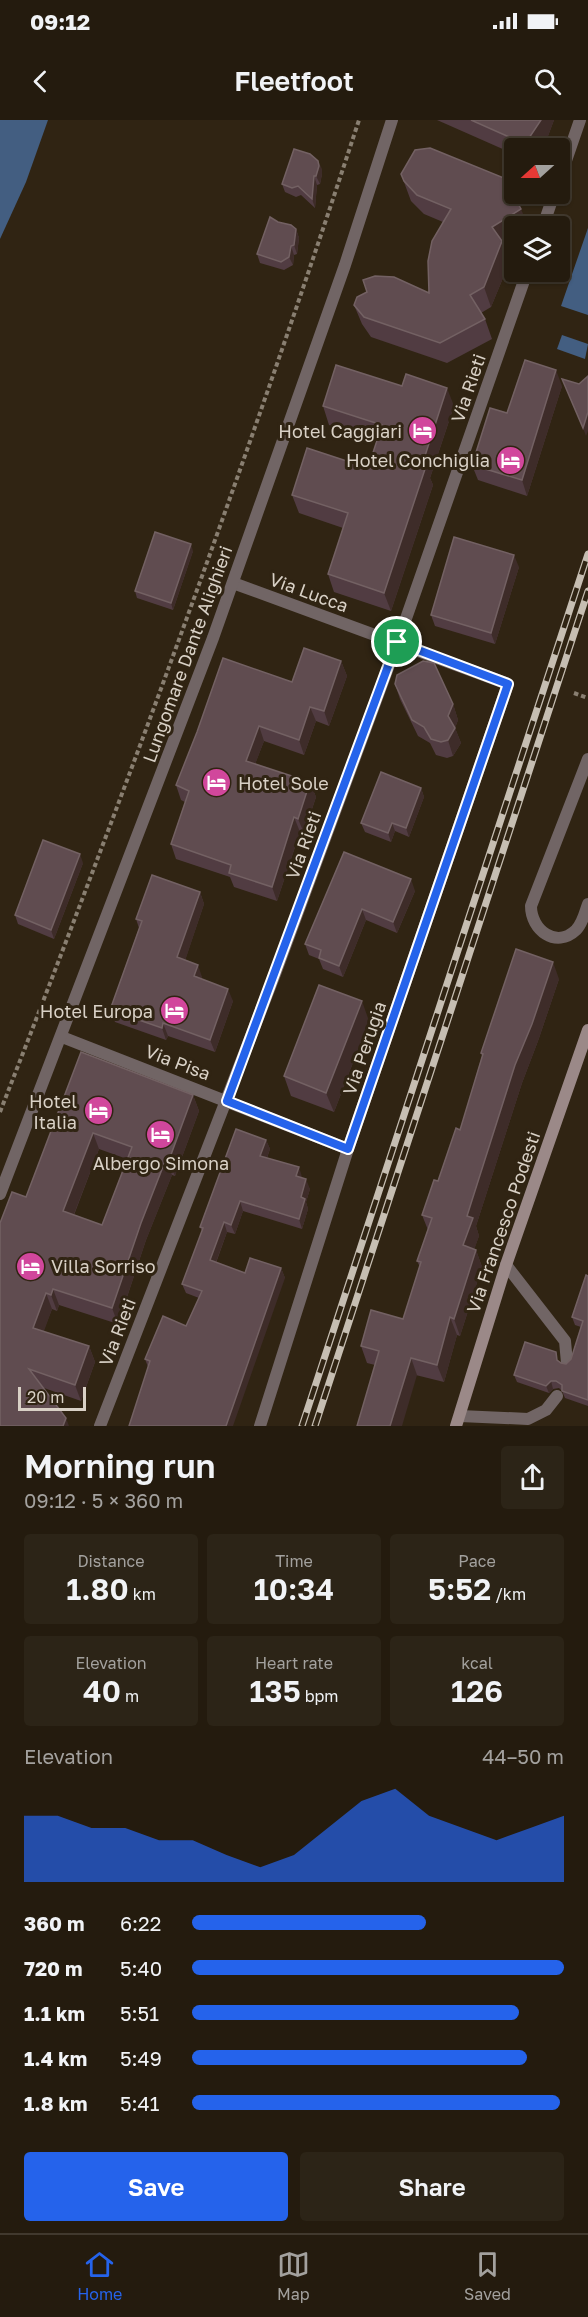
<!DOCTYPE html>
<meta charset="utf-8">
<style>
body{margin:0;font-family:"Golos Text",sans-serif;background:#2c2417;color:#f1f3f6;height:100vh;display:flex;flex-direction:column;font-size:22px;white-space:nowrap}
*{box-sizing:border-box;margin:0}
p{font-size:20px;color:#a3a19e}
.icon{flex:none;width:33px;height:33px;fill:none;stroke:currentColor;stroke-width:2;stroke-linecap:round;stroke-linejoin:round}
.map{position:relative;height:1306px;overflow:hidden}
.details{display:flex;flex-direction:column;background:#241b0e;flex:1}
.details>*{flex:none}
.needle{width:39px;rotate:249deg}
.buttons{position:absolute;left:504px;top:18px;display:grid;gap:12px}
.buttons a{display:grid;place-items:center;width:66px;height:66px;border-radius:6px;background:#241b0e;box-shadow:0 2px 4px #0004,0 0 0 2px #41392e;font-size:30px}
.scale{position:absolute;left:18px;bottom:15px;width:68px;box-sizing:border-box;padding-left:6px;border:3px solid #d9d1c6;border-top:0;font-size:16px;line-height:21px;white-space:nowrap;color:#d9d1c6;-webkit-text-stroke:4px #302413;paint-order:stroke}
.pin{position:absolute;display:grid;place-items:center;width:51px;height:51px;color:#fff;margin:-26px;border:3px solid #fff;border-radius:50%;box-shadow:0 2px 6px #0007}
.round{display:grid;place-items:center;flex:none;width:63px;height:63px;border-radius:6px;background:#2c2417}
.overview{display:flex;align-items:center;justify-content:space-between;height:102px;padding:0 24px}
h1{font-size:33px;font-weight:600;line-height:45px}
.figures{display:grid;grid-template-columns:repeat(3,1fr);gap:9px;height:102px;padding:6px 24px}
.figures div{display:grid;align-content:center;border-radius:6px;background:#2c2417;text-align:center}
.figures b{font-size:30px;font-weight:600}
.figures small{font-size:16px;font-weight:400}
.figures p{font-size:16px}
.chart{height:168px;padding:12px 24px}
.chart p{display:flex;justify-content:space-between}
.chart svg{width:100%;height:108px;margin-top:6px;fill:#2563eb;opacity:.7}
.cta{display:flex;gap:12px;margin-top:auto;padding:12px 24px}
.cta a{flex:1;height:69px;border-radius:6px;background:#2563eb;color:#fff;font-size:24px;font-weight:600;line-height:69px;text-align:center}
.cta a+a{background:#2c2417;color:#f1f3f6}
ul{padding:0 24px;list-style:none;font-size:20px}
li{display:grid;grid-template-columns:96px 72px 1fr;align-items:center;height:45px}
li i{height:15px;border-radius:8px;background:#2563eb}
.status{display:flex;justify-content:space-between;align-items:center;height:42px;padding:0 30px;background:#241b0e;direction:ltr}
.status svg{height:16px;fill:currentColor}
header{display:flex;justify-content:space-between;align-items:center;height:78px;padding:0 24px;background:#241b0e;font-size:27px;font-weight:600}
.menu{display:flex;justify-content:space-around;align-items:center;height:84px;border-top:2px solid #41392e;background:#241b0e;font-size:16px;color:#a3a19e}
.menu a{display:grid;justify-items:center;gap:3px}
.menu .on{color:#2563eb}
.map>svg:first-child{display:block}
.water{fill:#435e81}
.lines{fill:none;stroke-linecap:round;stroke-linejoin:round}
.path{stroke:#897f71;stroke-width:4;stroke-dasharray:4.5 3;stroke-linecap:butt}
.service{stroke:#716565;stroke-width:12}
.minor{stroke:#716565;stroke-width:12}
.tertiary{stroke:#716565;stroke-width:12}
.secondary{stroke:#9b8988;stroke-width:12}
.rail-casing{stroke:#c6beb2;stroke-width:7}
.rail{stroke:#302413;stroke-width:4.5;stroke-dasharray:14;stroke-linecap:butt}
.wall{fill:#513c42;fill-rule:evenodd}
.shaded-wall{fill:#3e2c29}
.building{fill:#604c50;stroke:#736163;stroke-width:1.5;fill-rule:evenodd}
.route-casing{stroke:#fff;stroke-width:12}
.route{stroke:#2563eb;stroke-width:8}
.labels{text-anchor:middle;dominant-baseline:central;stroke-width:6;stroke-linejoin:round;paint-order:stroke}
.street-label{font-size:18px;fill:#d9d1c6;stroke:#302413}
.poi-label{font-size:18px;fill:#d9d1c6;stroke:#302413;text-anchor:end}
</style>
<div class="status"><b>09:12</b><svg viewBox="0 0 49 12"><path d="M0 12V9h3v3zM5 12V6h3v6zM10 12V3h3v9zM15 12V0h3v12zM26 1h20v11H26zM47 4h2v5h-2z"/></svg></div>
<header><svg class="icon" aria-label="back" viewBox="0 0 24 24"><path d="M15 5l-7 7 7 7"/></svg>Fleetfoot<svg class="icon" aria-label="search" viewBox="0 0 24 24"><circle cx="10" cy="10" r="6"/><path d="M15 15l6 6"/></svg></header>
<div class="map">
<svg width="588" height="1306" viewBox="0 0 588 1306">
<rect width="100%" height="100%" fill="#302413"/>
<g class="water">
<polygon points="0,0 48,0 26,62 0,119"/>
<polygon points="588,108 588,195 561,186"/>
<polygon points="562,215 588,224 585,239 557,229"/>
</g>
<g class="lines">
<g class="path">
<polyline points="574,573 588,578"/>
<path d="M0,992C128,665 250,334 359,0"/>
</g>
<g class="service">
<path d="M588,639L531,786C531,810 556,829 576,810C583,803 585,792 588,784"/>
<polyline points="506,1145 565,1221 567,1243"/>
<polyline points="460,1296 528,1299 546,1290 557,1276"/>
</g>
<g class="minor">
<polyline points="560,58 580,0"/>
<polyline points="543,106 554,74"/>
<polyline points="233,463 508,564 348,1029 260,1306"/>
<polyline points="62,917 348,1029"/>
<polyline points="100,1306 275,854 402,510 527,152"/>
</g>
<polyline class="tertiary" points="0,1074 213,518 345,145 392,0"/>
<polyline class="secondary" points="456,1306 506,1145 588,910"/>
<defs>
<g id="rail">
<polyline points="302,1306 588,434"/>
<polyline points="315,1306 588,471"/>
</g>
</defs>
<use href="#rail" class="rail-casing"/>
<use href="#rail" class="rail"/>
</g>
<g class="wall">
<polygon points="437,0 554,0 548,16 540,28 514,28 514,34"/>
<polygon points="322,49 322,54 320,64 317,65 315,88 301,75 296,77 285,72 282,64"/>
<polygon points="401,54 504,124 510,141 491,187 481,193 485,199 492,219 447,243 371,217 362,204 354,185 429,173 443,102 424,94 411,81"/>
<polygon points="278,102 296,109 299,118 297,134 294,135 293,145 284,150 260,143 257,134"/>
<polygon points="562,266 527,376 478,360 472,345"/>
<polygon points="323,286 454,286 430,358 433,365 391,491 334,472 328,454 343,408 299,393 292,375 368,348 377,320 329,305"/>
<polygon points="193,431 173,490 137,478 135,471"/>
<polygon points="519,447 495,524 435,506 431,495"/>
<polygon points="341,541 347,556 329,606 316,601 304,635 264,621 255,644 310,662 316,677 304,713 300,712 277,781 234,767 230,757 176,739 171,724 185,682 181,680 176,665 292,562"/>
<polygon points="395,564 453,584 458,600 455,608 461,623 453,636 447,638 436,635 430,623 418,616 400,579"/>
<polygon points="421,668 424,677 409,717 395,711 391,722 365,712 361,703"/>
<polygon points="344,732 415,771 397,813 366,800 343,857 323,849 319,839 309,835 305,824"/>
<polygon points="83,743 54,819 18,804 15,795"/>
<polygon points="200,772 204,784 185,840 202,857 201,859 233,881 215,932 168,916 166,920 115,902 110,890 139,808 136,799"/>
<polygon points="559,859 538,921 522,963 476,1106 479,1116 474,1129 476,1130 482,1147 460,1216 457,1215 444,1262 367,1243 361,1226 403,1199 420,1147 417,1141 428,1110 422,1095 438,1061 460,1010 482,936 481,933"/>
<polygon points="369,901 334,992 291,976 284,956"/>
<path d="M81,932L193,975L199,991L175,1056L172,1055L146,1120L118,1204L59,1185L57,1191L52,1189L43,1212L89,1226L95,1242L81,1281L44,1268L0,1306ZM99,1029L127,1039L102,1105L74,1095Z"/>
<polygon points="266,1020 270,1029 267,1038 302,1058 310,1069 306,1082 308,1089 302,1109 243,1091 235,1114 227,1112 216,1143 245,1153 281,1148 285,1158 148,1247 145,1239 186,1206 199,1178 186,1173 182,1164 202,1111 200,1107"/>
<polygon points="588,1156 588,1286 565,1278 562,1271 559,1268 553,1269 549,1273 517,1262 514,1255 559,1241 561,1243 566,1244 571,1239 581,1207 575,1205 572,1197"/>
</g>
<g class="shaded-wall">
<polygon points="541,0 554,0 548,16 540,28 527,28 525,24"/>
<polygon points="318,41 322,49 322,54 320,64 316,56"/>
<polygon points="314,56 317,65 315,88 312,79"/>
<polygon points="521,89 528,106 514,106 514,117 504,124 510,141 491,187 484,167 492,107"/>
<polygon points="296,109 299,118 297,134 294,125"/>
<polygon points="291,126 294,135 293,145 289,137"/>
<polygon points="556,250 562,266 527,376 522,360"/>
<polygon points="447,268 454,286 430,358 433,365 391,491 384,473 422,345"/>
<polygon points="588,292 588,311 586,316 583,308"/>
<polygon points="191,424 193,431 173,490 171,483"/>
<polygon points="514,435 519,447 495,524 491,513"/>
<polygon points="341,541 347,556 329,606 324,591"/>
<polygon points="453,584 458,600 455,608 461,623 453,636 448,620 448,596"/>
<polygon points="310,587 316,601 304,635 299,620"/>
<polygon points="259,606 264,621 251,655 246,641"/>
<polygon points="310,662 316,677 304,713 298,699"/>
<polygon points="421,668 424,677 409,717 406,708"/>
<polygon points="294,697 300,712 277,781 272,767"/>
<polygon points="392,703 395,711 391,722 388,713"/>
<polygon points="80,734 83,743 54,819 51,810"/>
<polygon points="411,759 415,771 397,813 393,802"/>
<polygon points="200,772 204,784 182,850 177,837"/>
<polygon points="362,789 366,800 343,857 339,846"/>
<polygon points="553,842 559,859 538,921 522,963 476,1106 479,1116 470,1142 463,1125 467,1096 515,945"/>
<polygon points="198,845 202,857 198,869 194,856"/>
<polygon points="228,869 233,881 215,932 210,920"/>
<polygon points="362,881 369,901 334,992 326,973"/>
<polygon points="163,903 168,916 166,920 162,908"/>
<polygon points="193,975 199,991 175,1056 169,1040"/>
<polygon points="93,1013 99,1029 69,1107 63,1091"/>
<polygon points="266,1020 270,1029 264,1046 260,1036"/>
<polygon points="166,1039 172,1055 146,1120 118,1204 112,1188 141,1103"/>
<polygon points="299,1047 302,1057 300,1066 296,1056"/>
<polygon points="306,1059 310,1069 306,1082 308,1089 302,1109 299,1099 301,1077"/>
<polygon points="240,1081 243,1091 235,1114 231,1105"/>
<polygon points="224,1102 227,1112 213,1150 210,1140"/>
<polygon points="476,1130 482,1147 460,1216 454,1199"/>
<polygon points="281,1148 285,1158 233,1306 226,1306"/>
<polygon points="53,1169 59,1185 57,1191 51,1175"/>
<polygon points="46,1173 52,1189 39,1225 33,1208"/>
<polygon points="450,1197 457,1215 444,1262 437,1245"/>
<polygon points="89,1226 95,1242 81,1281 75,1265"/>
<polygon points="411,1238 417,1255 402,1306 390,1306"/>
<polygon points="551,1261 553,1269 549,1273 546,1266"/>
<polygon points="66,1298 69,1306 63,1306"/>
</g>
<g class="building">
<polygon points="471,0 541,0 525,24"/>
<polygon points="430,28 504,58 521,89 492,107 502,121 484,167 470,175 485,199 440,223 364,197 354,185 357,177 367,172 363,160 375,156 394,157 429,173 428,141 432,121 451,89 417,75 404,61 401,54 415,30"/>
<polygon points="294,29 310,34 318,41 319,46 316,56 314,56 312,79 298,66 292,68 282,64"/>
<polygon points="270,97 278,102 291,105 296,109 294,125 291,126 289,137 281,142 257,134"/>
<polygon points="525,240 556,250 522,360 472,345 490,288 507,293"/>
<polygon points="336,245 402,266 406,254 447,268 422,345 426,346 384,473 328,454 348,393 292,375 307,328 368,348 382,305 323,286"/>
<polygon points="588,256 588,292 583,308 562,259 579,264"/>
<polygon points="155,412 191,424 171,483 135,471"/>
<polygon points="454,417 514,435 491,513 431,495"/>
<polygon points="304,528 341,541 324,591 310,587 299,620 259,606 246,641 310,662 298,699 294,697 272,767 229,753 231,745 171,724 189,671 176,665 197,612 223,538 292,562"/>
<polygon points="423,541 434,543 453,584 448,596 455,608 448,620 441,622 431,619 424,607 412,600 395,564 397,555"/>
<polygon points="381,652 421,668 406,708 392,703 388,713 361,703"/>
<polygon points="43,720 80,734 51,810 15,795"/>
<polygon points="344,732 411,759 393,802 362,789 339,846 319,838 321,830 305,824"/>
<polygon points="152,755 200,772 177,837 198,845 194,856 228,869 210,920 163,903 162,908 110,890 142,801 136,799"/>
<polygon points="516,829 553,842 532,904 515,945 467,1096 473,1098 463,1125 476,1130 454,1199 450,1197 437,1245 411,1238 390,1306 357,1306 379,1231 361,1226 371,1190 403,1199 421,1142 417,1141 432,1098 422,1095 434,1060 438,1061 456,1008 460,1010 483,934 481,933"/>
<polygon points="319,865 362,881 326,973 284,956"/>
<path d="M81,932L193,975L169,1040L166,1039L141,1103L112,1188L53,1169L51,1175L46,1173L33,1208L89,1226L75,1265L29,1249L66,1298L63,1306H0V1103L12,1072L26,1077ZM93,1013L132,1027L102,1105L63,1091Z"/>
<polygon points="236,1009 266,1020 260,1036 299,1047 296,1056 306,1059 301,1077 305,1079 299,1099 240,1081 231,1105 224,1102 210,1140 245,1153 250,1138 281,1148 226,1306 129,1306 150,1241 145,1239 163,1196 186,1206 202,1171 182,1164 203,1108 200,1107"/>
<polygon points="586,1155 588,1156 588,1280 562,1271 562,1265 556,1261 551,1261 546,1266 514,1255 525,1222 556,1232 557,1240 561,1243 566,1244 571,1239 583,1201 572,1197"/>
</g>
<g class="lines">
<defs>
<polygon id="route" points="397,522 508,564 348,1029 227,981"/>
</defs>
<use href="#route" class="route-casing"/>
<use href="#route" class="route"/>
</g>
<defs>
<symbol id="hotel-disc" viewBox="-11 -11 22 22"><circle r="9.5" fill="#d1479c" stroke="#302413"/><path d="M-6-4.5h1.5V1H6V5H4.5V3h-9V5H-6ZM-4 0a1.8 1.8 0 1 1 3.6 0ZM.5 0V-2.5h3Q6-2.5 6 0Z" fill="#fff"/></symbol>
</defs>
<g fill-rule="evenodd">
<use href="#hotel-disc" x="406" y="294" width="33" height="33"/>
<use href="#hotel-disc" x="494" y="324" width="33" height="33"/>
<use href="#hotel-disc" x="200" y="646" width="33" height="33"/>
<use href="#hotel-disc" x="158" y="874" width="33" height="33"/>
<use href="#hotel-disc" x="82" y="974" width="33" height="33"/>
<use href="#hotel-disc" x="144" y="998" width="33" height="33"/>
<use href="#hotel-disc" x="14" y="1130" width="33" height="33"/>
</g>
<g class="labels">
<g class="street-label">
<text transform="translate(468 268) rotate(-71)">Via Rieti</text>
<text transform="translate(309 472) rotate(20)">Via Lucca</text>
<text transform="translate(187 534) rotate(-70)">Lungomare Dante Alighieri</text>
<text transform="translate(303 725) rotate(-70)">Via Rieti</text>
<text transform="translate(364 928) rotate(-71)">Via Perugia</text>
<text transform="translate(178 942) rotate(21)">Via Pisa</text>
<text transform="translate(503 1102) rotate(-71)">Via Francesco Podesti</text>
<text transform="translate(117 1212) rotate(-69)">Via Rieti</text>
</g>
<g class="poi-label">
<text x="402" y="311">Hotel Caggiari</text>
<text x="490" y="340">Hotel Conchiglia</text>
<text x="238" y="663" text-anchor="start">Hotel Sole</text>
<text x="153" y="891">Hotel Europa</text>
<text x="77" y="981">Hotel<tspan x="77" dy="21">Italia</tspan></text>
<text x="161" y="1043" text-anchor="middle">Albergo Simona</text>
<text x="51" y="1146" text-anchor="start">Villa Sorriso</text>
</g>
</g>
</svg>
<div class="buttons">
<a><svg class="needle" viewBox="-14 -14 28 28"><path d="M0-13l5 13h-10z" fill="#e53935"/><path d="M0 13l5-13h-10z" fill="#a3a19e"/></svg></a>
<a><svg class="icon" aria-label="layers" viewBox="0 0 24 24"><path d="M12 4l9 5-9 5-9-5zM3 14l9 5 9-5"/></svg></a>
</div>
<div class="scale">20 m</div>
<div class="pin" style="left:397px;top:522px;background:#1e9e55"><svg class="icon" aria-label="arrive" viewBox="0 0 24 24"><path d="M6 21V4h12l-3 4 3 4H6"/></svg></div>
</div>
<section class="details">
<div class="overview"><div><h1>Morning run</h1><p>09:12 · 5 × 360 m</p></div><a class="round"><svg class="icon" aria-label="share" viewBox="0 0 24 24"><path d="M12 15V3M7 8l5-5 5 5M5 13v7h14v-7"/></svg></a></div>
<div class="figures">
<div><p>Distance</p><b>1.80<small> km</small></b></div>
<div><p>Time</p><b>10:34</b></div>
<div><p>Pace</p><b>5:52<small> /km</small></b></div>
</div>
<div class="figures">
<div><p>Elevation</p><b>40<small> m</small></b></div>
<div><p>Heart rate</p><b>135<small> bpm</small></b></div>
<div><p>kcal</p><b>126</b></div>
</div>
<div class="chart"><p><span>Elevation</span>44–50 m</p>
<svg viewBox="0 0 160 44" preserveAspectRatio="none"><path d="M0 44V17L10 17L20 22L30 22L40 27L50 27L60 33L70 38L80 33L90 22L100 11L110 6L120 17L130 22L140 27L150 22L160 17V44z"/></svg>
</div>
<ul>
<li><b>360 m</b>6:22<i style="width:63%"></i></li>
<li><b>720 m</b>5:40<i style="width:100%"></i></li>
<li><b>1.1 km</b>5:51<i style="width:88%"></i></li>
<li><b>1.4 km</b>5:49<i style="width:90%"></i></li>
<li><b>1.8 km</b>5:41<i style="width:99%"></i></li>
</ul>
<div class="cta"><a>Save</a><a>Share</a></div>
</section>
<nav class="menu">
<a class="on"><svg class="icon" aria-label="home" viewBox="0 0 24 24"><path d="M3 11l9-7 9 7M6 9v11h12V9"/></svg>Home</a>
<a><svg class="icon" aria-label="map" viewBox="0 0 24 24"><path d="M3 6l6-2 6 2 6-2v14l-6 2-6-2-6 2zM9 4v14M15 6v14"/></svg>Map</a>
<a><svg class="icon" aria-label="saved" viewBox="0 0 24 24"><path d="M7 4h10v16l-5-4-5 4z"/></svg>Saved</a>
</nav>
